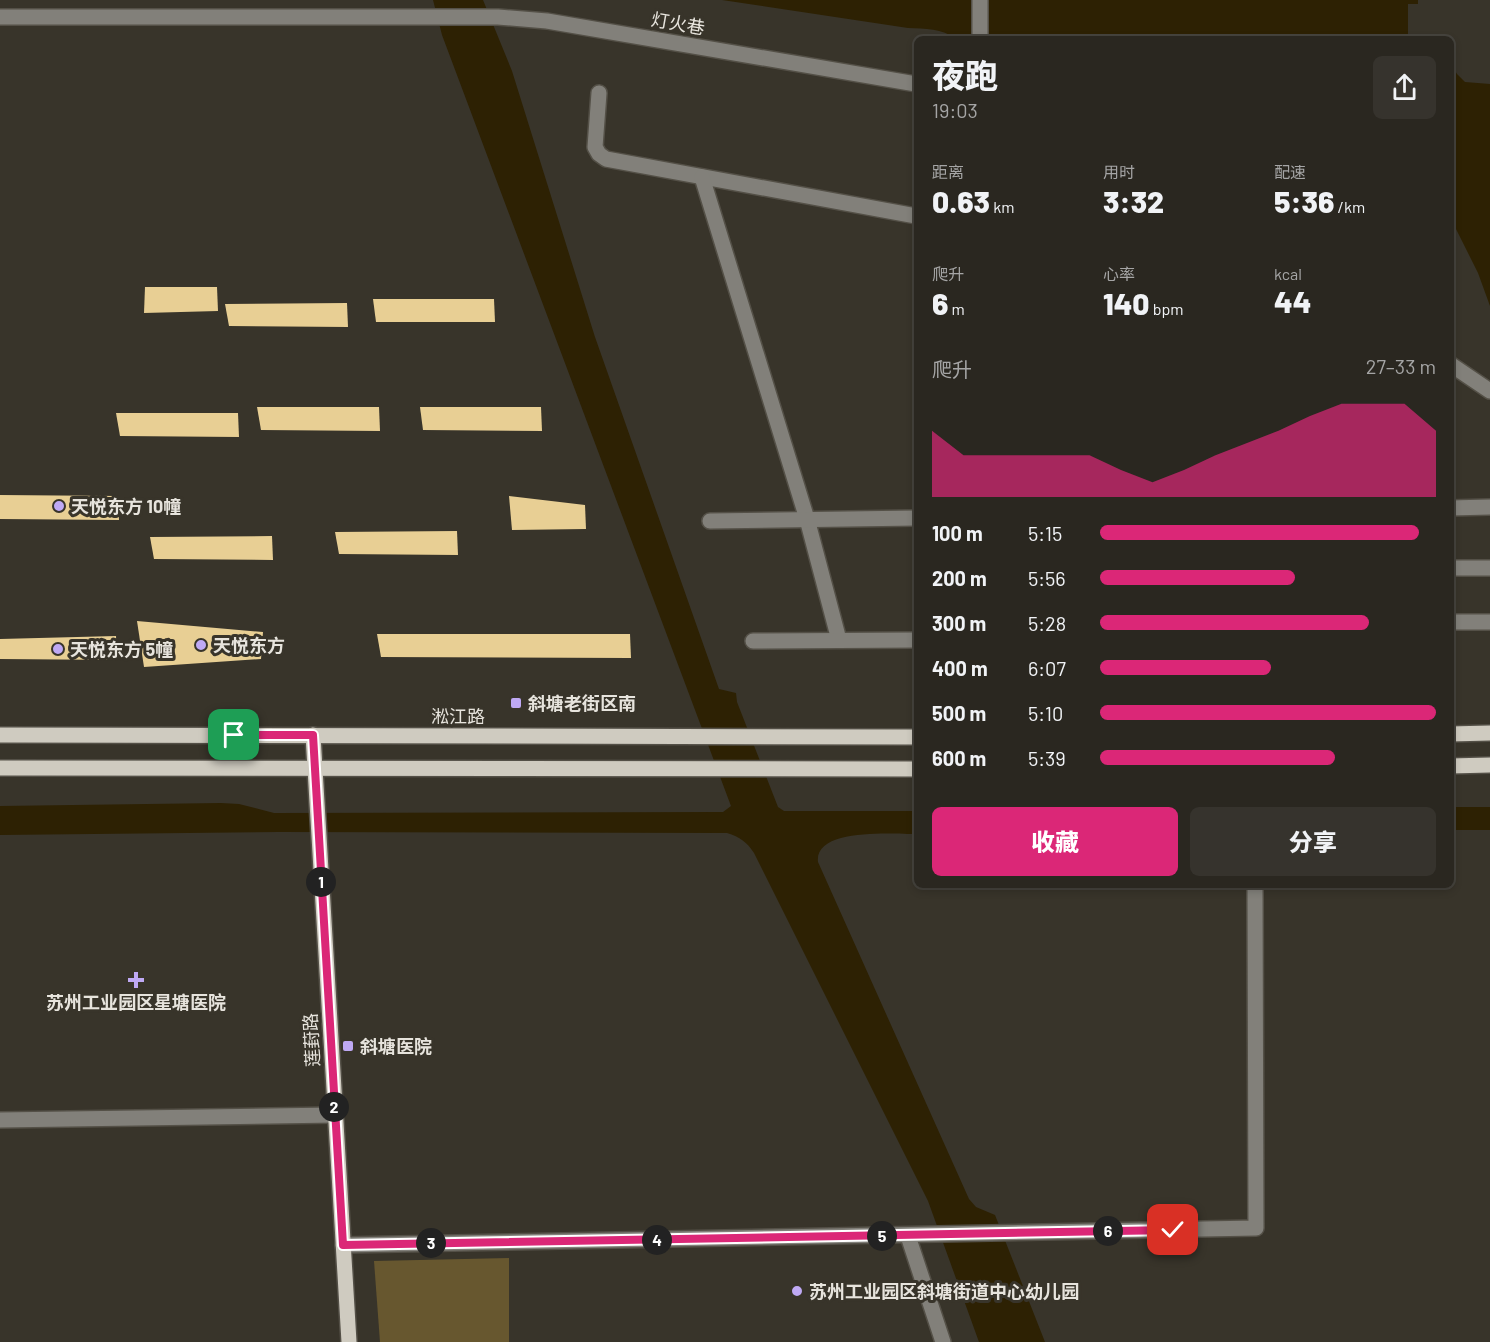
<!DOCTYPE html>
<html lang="zh">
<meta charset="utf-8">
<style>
body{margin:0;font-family:Barlow,"Noto Sans SC",sans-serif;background:#36332d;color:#f1f3f6;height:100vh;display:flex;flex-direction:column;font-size:22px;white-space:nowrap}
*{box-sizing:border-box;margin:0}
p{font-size:20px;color:#a5a5a5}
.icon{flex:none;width:33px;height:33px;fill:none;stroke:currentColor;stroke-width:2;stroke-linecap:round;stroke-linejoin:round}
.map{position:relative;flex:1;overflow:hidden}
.panel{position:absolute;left:914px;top:36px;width:540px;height:852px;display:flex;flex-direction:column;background:#2a2720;border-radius:9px;box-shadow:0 3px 9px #0003,0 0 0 2px #46443e}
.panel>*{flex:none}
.pin{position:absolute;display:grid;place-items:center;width:51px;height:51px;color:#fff;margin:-26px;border-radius:12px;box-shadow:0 3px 9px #0006}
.km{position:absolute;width:30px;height:30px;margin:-15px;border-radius:50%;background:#222;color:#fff;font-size:16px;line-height:30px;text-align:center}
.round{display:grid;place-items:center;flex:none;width:63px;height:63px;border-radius:9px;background:#36332d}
.overview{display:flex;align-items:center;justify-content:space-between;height:102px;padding:0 18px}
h1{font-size:33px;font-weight:800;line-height:45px}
.metrics{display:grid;grid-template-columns:repeat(3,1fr);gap:9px;height:102px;padding:6px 18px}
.metrics div{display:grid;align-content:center}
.metrics b{font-size:30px;font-weight:800}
.metrics small{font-size:16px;font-weight:400}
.metrics p{font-size:16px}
.chart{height:168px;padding:12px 18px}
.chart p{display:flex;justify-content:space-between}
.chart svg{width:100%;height:108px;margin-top:6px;fill:#db2777;opacity:.7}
.primary-button{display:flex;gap:12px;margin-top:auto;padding:12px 18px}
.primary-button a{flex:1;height:69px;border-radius:9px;background:#db2777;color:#fff;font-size:24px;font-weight:800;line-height:69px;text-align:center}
.primary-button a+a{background:#36332d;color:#f1f3f6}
ul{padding:0 18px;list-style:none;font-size:20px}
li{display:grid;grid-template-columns:96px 72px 1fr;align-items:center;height:45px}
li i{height:15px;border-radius:8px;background:#db2777}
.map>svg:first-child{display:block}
.green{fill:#67572f}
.water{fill:#2d2103}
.building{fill:#e8cf94}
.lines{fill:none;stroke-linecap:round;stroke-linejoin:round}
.minor-casing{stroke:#545047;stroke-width:18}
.major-casing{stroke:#545047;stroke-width:18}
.minor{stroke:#82807a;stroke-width:15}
.major{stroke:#cfcbc0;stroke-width:15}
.route-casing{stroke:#fff;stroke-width:12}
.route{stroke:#db2777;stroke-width:8}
.poi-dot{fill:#bfa9f4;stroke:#38342a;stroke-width:2}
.labels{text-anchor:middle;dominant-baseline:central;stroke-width:6;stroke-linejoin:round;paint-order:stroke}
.street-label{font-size:18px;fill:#e7e4dd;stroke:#38342a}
.poi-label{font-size:18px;font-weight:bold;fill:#e7e4dd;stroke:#38342a;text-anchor:start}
</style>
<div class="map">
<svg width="1490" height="1342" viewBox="0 0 1490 1342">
<rect width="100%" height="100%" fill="#38342a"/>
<polygon class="green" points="509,1258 509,1342 380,1342 374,1261"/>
<g class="water">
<path d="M433,0H483L512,71L595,337L719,689L736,693L737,702L778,807L784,811H916V834C895,834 814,827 818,862L969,1199L976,1207L995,1215L1045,1342H979L928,1201L754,853C747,842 740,837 727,833L279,832L0,835V806L221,803L239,804L274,813L723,812L731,806L442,35Z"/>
<path d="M722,0H1418V4H1408V34H1422V39H956C942,28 925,29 908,28Z"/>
<polygon points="1450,62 1457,74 1465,82 1490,84 1490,306 1478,273 1451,219"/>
<polygon points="1450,807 1490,807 1490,830 1451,830"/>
</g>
<g class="building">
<polygon points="145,287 217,287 218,311 144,313"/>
<polygon points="373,299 494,299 495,322 376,322"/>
<polygon points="347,303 348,327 229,326 225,304"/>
<polygon points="257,407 379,407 380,431 261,430"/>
<polygon points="420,407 541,407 542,431 423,430"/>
<polygon points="116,413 238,413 239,437 120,436"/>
<polygon points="0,495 118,496 119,520 0,519"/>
<polygon points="509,496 585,505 586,529 512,530"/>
<polygon points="457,531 458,555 339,554 335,532"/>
<polygon points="272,536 273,560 154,559 150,537"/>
<polygon points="137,621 263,632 261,659 144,667"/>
<polygon points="377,634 630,634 631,658 381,657"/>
<polygon points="116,636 117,660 0,659 0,639"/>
</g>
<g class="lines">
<defs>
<g id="minor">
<polyline points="0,17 498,17 547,21 916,84"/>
<polyline points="980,39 980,0"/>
<polyline points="599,93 595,147 599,154 606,159 916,216"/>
<polyline points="702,177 807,519 839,640"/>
<polyline points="1450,364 1490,391"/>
<polyline points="1450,508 1490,507"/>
<polyline points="710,521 916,518"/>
<polyline points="1450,568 1490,568"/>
<polyline points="1450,622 1490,622"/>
<polyline points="753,641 916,640"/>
<polyline points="0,1120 335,1115"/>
<polyline points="908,1236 943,1342"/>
<polyline points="343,1245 1256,1228 1255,885"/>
</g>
<g id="major">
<polyline points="1450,734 1490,733"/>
<polyline points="0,735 916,737"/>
<polyline points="313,735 349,1342"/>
<polyline points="1450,766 1490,765"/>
<polyline points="0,768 916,769"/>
</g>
</defs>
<use href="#minor" class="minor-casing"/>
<use href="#major" class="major-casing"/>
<use href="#minor" class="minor"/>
<use href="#major" class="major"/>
</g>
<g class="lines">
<defs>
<polyline id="route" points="234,735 313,735 343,1245 1173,1230"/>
</defs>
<use href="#route" class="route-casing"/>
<use href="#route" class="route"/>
</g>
<g class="poi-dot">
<circle cx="59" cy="506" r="6"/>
<circle cx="201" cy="645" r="6"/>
<circle cx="58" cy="649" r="6"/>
<rect x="510" y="697" width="12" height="12" rx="3"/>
<path d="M133 971h6v6h6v6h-6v6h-6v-6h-6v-6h6z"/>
<rect x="342" y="1040" width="12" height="12" rx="3"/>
<circle cx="797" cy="1291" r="6"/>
</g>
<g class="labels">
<g class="street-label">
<text transform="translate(678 23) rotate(10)">灯火巷</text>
<text x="458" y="716">淞江路</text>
<text transform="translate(311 1040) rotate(-93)">莲葑路</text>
</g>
<g class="poi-label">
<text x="71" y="506">天悦东方 10幢</text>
<text x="213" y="645">天悦东方</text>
<text x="70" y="649">天悦东方 5幢</text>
<text x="528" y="703">斜塘老街区南</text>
<text x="136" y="1002" text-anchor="middle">苏州工业园区星塘医院</text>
<text x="360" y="1046">斜塘医院</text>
<text x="809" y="1291">苏州工业园区斜塘街道中心幼儿园</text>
</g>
</g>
</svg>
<div class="pin" style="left:234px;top:735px;background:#1e9e55"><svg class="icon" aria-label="arrive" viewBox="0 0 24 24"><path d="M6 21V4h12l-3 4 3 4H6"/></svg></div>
<div class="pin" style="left:1173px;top:1230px;background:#d93025"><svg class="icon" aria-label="check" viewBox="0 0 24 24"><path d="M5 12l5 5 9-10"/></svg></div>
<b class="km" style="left:321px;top:882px">1</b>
<b class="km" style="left:334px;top:1107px">2</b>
<b class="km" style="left:431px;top:1243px">3</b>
<b class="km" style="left:657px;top:1240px">4</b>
<b class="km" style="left:882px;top:1236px">5</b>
<b class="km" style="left:1108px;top:1231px">6</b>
<section class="panel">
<div class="overview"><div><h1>夜跑</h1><p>19:03</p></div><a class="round"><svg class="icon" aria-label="share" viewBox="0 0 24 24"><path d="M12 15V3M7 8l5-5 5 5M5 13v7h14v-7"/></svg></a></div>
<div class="metrics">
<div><p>距离</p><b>0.63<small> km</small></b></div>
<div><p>用时</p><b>3:32</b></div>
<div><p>配速</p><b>5:36<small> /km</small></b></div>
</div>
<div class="metrics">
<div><p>爬升</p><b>6<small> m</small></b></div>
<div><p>心率</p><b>140<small> bpm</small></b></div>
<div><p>kcal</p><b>44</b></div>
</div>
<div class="chart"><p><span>爬升</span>27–33 m</p>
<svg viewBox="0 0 160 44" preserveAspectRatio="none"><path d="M0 44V17L10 27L20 27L30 27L40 27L50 27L60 33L70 38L80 33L90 27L100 22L110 17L120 11L130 6L140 6L150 6L160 17V44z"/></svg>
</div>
<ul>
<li><b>100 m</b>5:15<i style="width:95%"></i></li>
<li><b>200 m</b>5:56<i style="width:58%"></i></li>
<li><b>300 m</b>5:28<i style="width:80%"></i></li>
<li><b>400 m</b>6:07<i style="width:51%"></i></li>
<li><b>500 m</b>5:10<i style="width:100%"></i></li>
<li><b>600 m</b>5:39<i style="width:70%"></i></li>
</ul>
<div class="primary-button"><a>收藏</a><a>分享</a></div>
</section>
</div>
